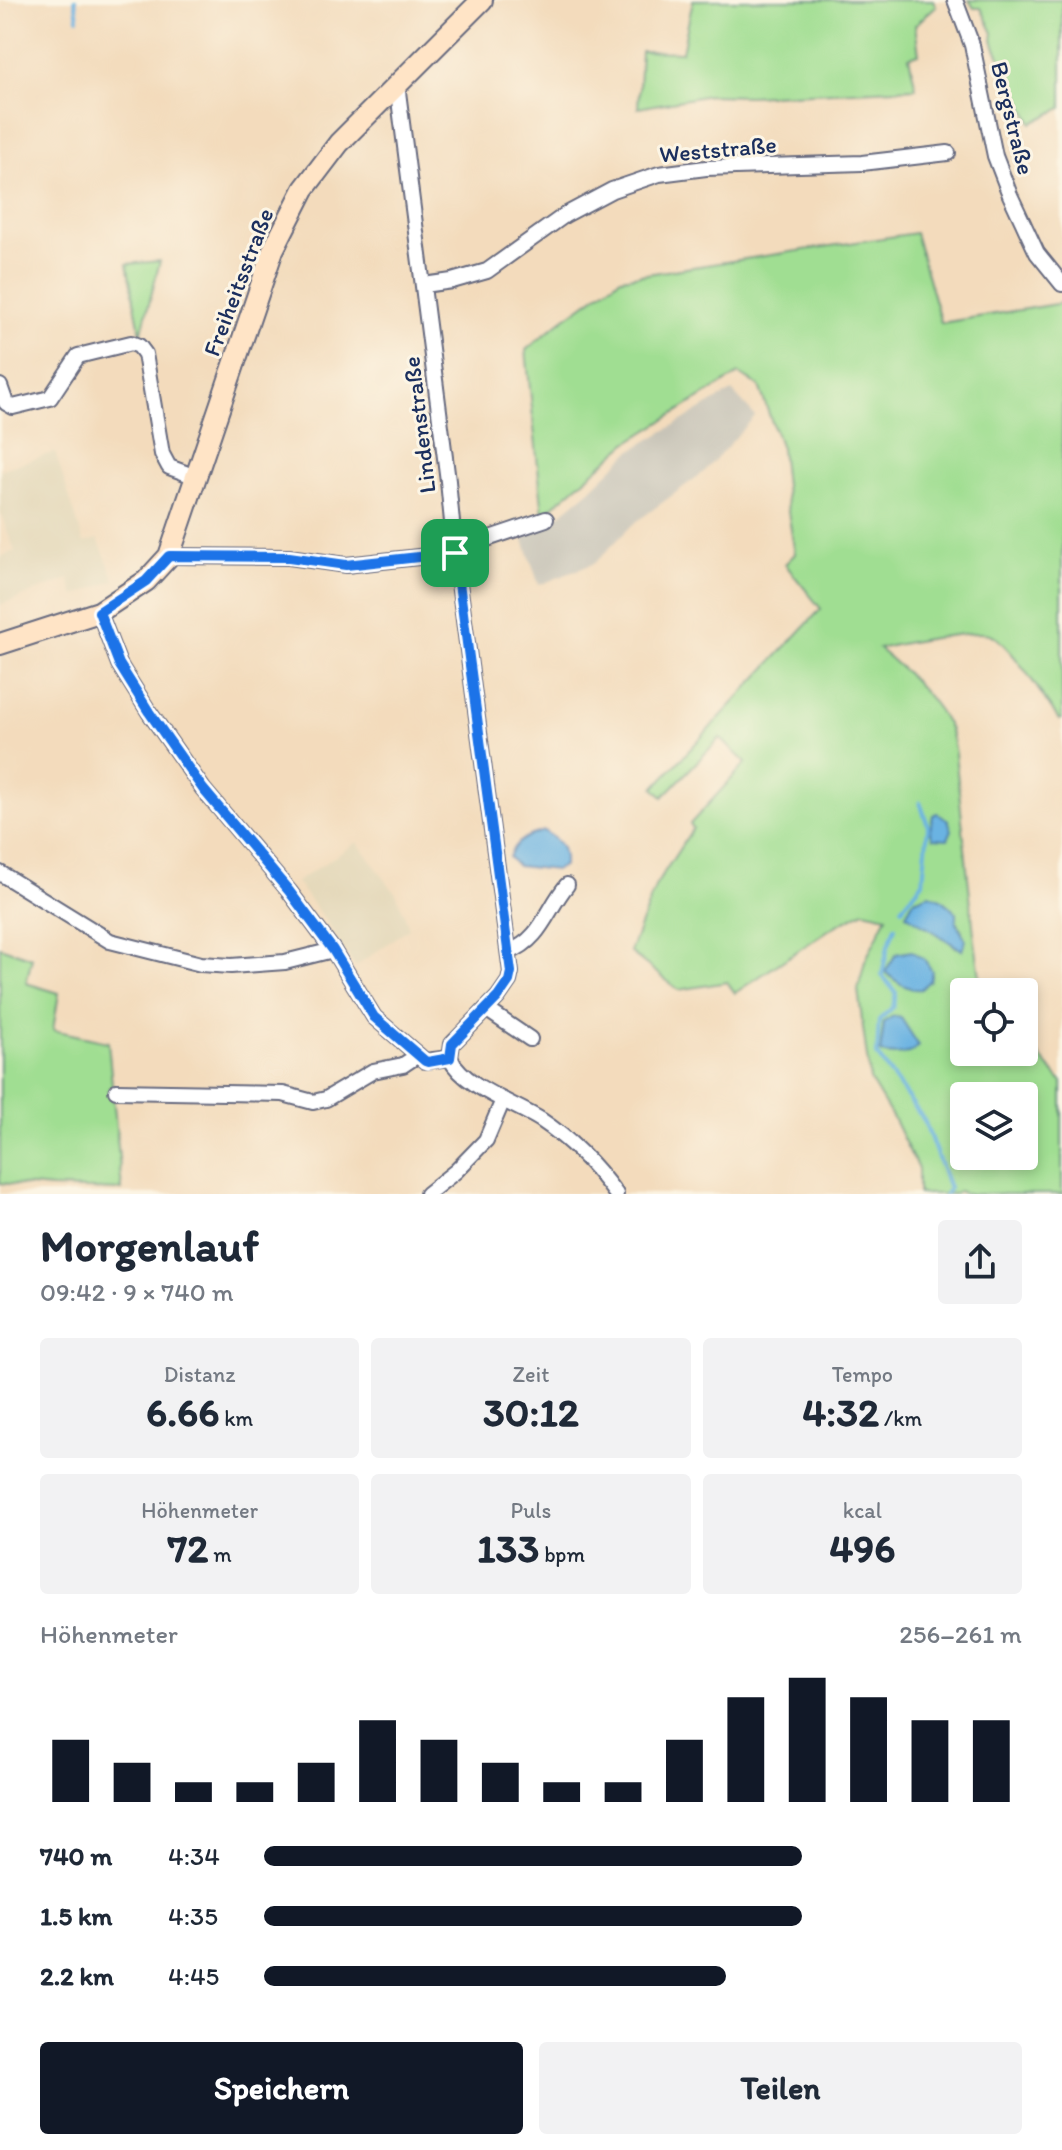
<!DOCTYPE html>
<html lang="de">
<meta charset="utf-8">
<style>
body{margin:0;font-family:Itim,sans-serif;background:#f2f2f3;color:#1f2937;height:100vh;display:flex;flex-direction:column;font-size:30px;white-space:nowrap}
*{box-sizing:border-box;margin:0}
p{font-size:26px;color:#747a83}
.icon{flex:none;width:44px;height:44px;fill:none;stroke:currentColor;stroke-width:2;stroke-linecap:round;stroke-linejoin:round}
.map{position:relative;height:1194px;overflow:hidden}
.side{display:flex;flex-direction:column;background:#fff;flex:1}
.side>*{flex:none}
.buttons{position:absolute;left:950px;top:978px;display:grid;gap:16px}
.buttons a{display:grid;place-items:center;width:88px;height:88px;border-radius:8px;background:#fff;box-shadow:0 4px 12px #0003;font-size:40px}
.pin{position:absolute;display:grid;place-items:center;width:68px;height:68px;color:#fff;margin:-34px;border-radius:16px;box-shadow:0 4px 12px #0006}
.round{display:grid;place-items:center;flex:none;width:84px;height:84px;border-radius:8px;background:#f2f2f3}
.overview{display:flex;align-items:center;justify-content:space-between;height:136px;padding:0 40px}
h1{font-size:44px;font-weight:800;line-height:60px}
.stats{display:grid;grid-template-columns:repeat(3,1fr);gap:12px;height:136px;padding:8px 40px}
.stats div{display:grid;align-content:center;border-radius:8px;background:#f2f2f3;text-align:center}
.stats b{font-size:40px;font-weight:800}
.stats small{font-size:22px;font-weight:400}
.stats p{font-size:22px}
.chart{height:224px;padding:16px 40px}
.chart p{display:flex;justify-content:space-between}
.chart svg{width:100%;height:144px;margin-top:8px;stroke:#111827;stroke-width:6}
.button{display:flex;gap:16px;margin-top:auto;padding:16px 40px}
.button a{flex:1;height:92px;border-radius:8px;background:#111827;color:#fff;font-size:32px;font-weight:800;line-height:92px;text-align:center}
.button a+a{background:#f2f2f3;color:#1f2937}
ul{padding:0 40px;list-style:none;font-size:26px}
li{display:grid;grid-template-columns:128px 96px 1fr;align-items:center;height:60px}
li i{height:20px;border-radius:10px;background:#111827}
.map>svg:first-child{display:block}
.built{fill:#e3d7b8}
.industrial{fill:#c8c4b8}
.green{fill:#a0de92;stroke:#5e8678;stroke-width:2;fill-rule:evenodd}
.water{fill:#6bb3e2;stroke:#4371a0;stroke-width:2}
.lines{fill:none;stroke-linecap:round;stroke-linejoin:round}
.stream{stroke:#6bb3e2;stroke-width:4}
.street-casing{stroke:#676b7f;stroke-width:18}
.secondary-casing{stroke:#676b7f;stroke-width:24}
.street{stroke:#fff;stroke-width:14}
.secondary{stroke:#ffe4c6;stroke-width:20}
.route-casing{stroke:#fff;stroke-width:16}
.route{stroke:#1a73e8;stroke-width:10}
.labels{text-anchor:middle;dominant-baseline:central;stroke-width:6;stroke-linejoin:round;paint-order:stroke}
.street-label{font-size:24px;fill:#1b2f5e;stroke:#fcf5e5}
</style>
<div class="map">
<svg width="1062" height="1194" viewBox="0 0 1062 1194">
<rect width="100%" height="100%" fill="#fcf5e5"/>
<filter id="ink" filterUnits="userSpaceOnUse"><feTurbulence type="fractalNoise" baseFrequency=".0125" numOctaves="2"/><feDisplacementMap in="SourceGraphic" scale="16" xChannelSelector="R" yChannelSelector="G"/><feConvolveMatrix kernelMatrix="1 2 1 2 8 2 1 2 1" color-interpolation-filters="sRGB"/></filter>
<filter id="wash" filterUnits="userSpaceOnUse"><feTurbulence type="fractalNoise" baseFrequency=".006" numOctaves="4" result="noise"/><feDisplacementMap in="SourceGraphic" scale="32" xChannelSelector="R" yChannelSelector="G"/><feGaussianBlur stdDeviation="1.8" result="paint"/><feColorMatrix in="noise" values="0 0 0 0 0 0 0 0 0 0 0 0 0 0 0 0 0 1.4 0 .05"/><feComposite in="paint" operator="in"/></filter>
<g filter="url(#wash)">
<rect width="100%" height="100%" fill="#f3dbbc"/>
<g class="built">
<polygon points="55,452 84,543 98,539 115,580 75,596 69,579 0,605 0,557 15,551 0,511 0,470"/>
<polygon points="357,842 397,895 409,928 355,967 328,924 296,882"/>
</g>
<polygon class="industrial" points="732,391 755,416 705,471 632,525 595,563 539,585 522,534 546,526 589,491 629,452"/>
<g class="green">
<polygon points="693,0 933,0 936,6 915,25 919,54 909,57 916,88 749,96 709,95 638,108 641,51 682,52"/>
<polygon points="969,0 1062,0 1062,108 1032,123 992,40 993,33 981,8 974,8"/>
<path d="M915,233L941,323L1062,303V719L1059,720C1045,700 1009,641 989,634C974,629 897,644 879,649C905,670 934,697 949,728C952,735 953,745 955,753L974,934L981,984L987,992H964V1052H1024V1038L1062,1082V1194H965L959,1191L955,1194H918V1169L894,1120L870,1080L858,990L865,961L887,916L864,911L833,927L735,993L727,982L679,990L630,952L656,885L693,828L690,824L746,763L720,738L663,797L654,788L821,609L785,564L795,554L787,505L781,448L759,386L739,374L627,443L543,515L526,350L561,321L621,278ZM906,914L956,921L962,930L956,947L947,939ZM964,1096H1024V1156H964Z"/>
<polygon points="160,261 141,335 127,264"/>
<polygon points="0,947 32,958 26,983 59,993 53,1030 108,1042 122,1190 51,1188 0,1183"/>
</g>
<g class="water">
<polygon points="937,813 948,820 952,830 948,839 933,838 930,830 933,815"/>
<path d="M544,831C559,841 565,846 564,865L556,870L517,866L509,857C515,840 529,835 544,831Z"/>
<polygon points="929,894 943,900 956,913 956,921 966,940 962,950 906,914 914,900"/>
<path d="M912,951L924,959L932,971L930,980L921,989C908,991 895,981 885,972L896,954Z"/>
<path d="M893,1016L901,1018L919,1046C909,1057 894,1056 880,1053L884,1022Z"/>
</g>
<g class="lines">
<g class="stream">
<polyline points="75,0 78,18"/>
<polyline points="902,908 923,882 928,826 920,802"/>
<polyline points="895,927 888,946 882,975 896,993 893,1007 879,1020 877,1055 924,1120 949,1188 945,1194"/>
</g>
</g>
</g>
<g filter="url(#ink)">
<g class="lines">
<defs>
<g id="street">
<polyline points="955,0 972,45 995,156 1010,195 1037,253 1062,284"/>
<polyline points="397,84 448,481 455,553 511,972 509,981 498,997 452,1044 450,1058"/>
<polyline points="424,285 452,281 487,271 565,215 612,190 659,174 706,168 862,163 948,153"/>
<polyline points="0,386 6,403 13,407 50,398 78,356 131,343 139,346 145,354 162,454 169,467 196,477"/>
<polyline points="169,556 289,557 346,565 455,553 475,543 546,519"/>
<polyline points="99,612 119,664 149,712 203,789 289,891 333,950 374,1017 425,1061 450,1058"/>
<polyline points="0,873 110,941 201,964 231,966 285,962 333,950"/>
<path d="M509,952C541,940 547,909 567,885"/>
<polyline points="486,1009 530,1039"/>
<path d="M450,1058C464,1087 514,1103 541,1120C571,1140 595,1165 616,1194"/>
<polyline points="116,1091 283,1094 313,1102 326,1099 373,1071 403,1065 418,1055"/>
<polyline points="427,1194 456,1171 486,1140 503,1100"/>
</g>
<polyline id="secondary" points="0,644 99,612 146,581 169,556 273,250 304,189 339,143 482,0"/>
</defs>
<use href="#street" class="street-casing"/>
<use href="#secondary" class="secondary-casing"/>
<use href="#street" class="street"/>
<use href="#secondary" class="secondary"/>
</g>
</g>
<g class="lines" filter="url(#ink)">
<defs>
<polygon id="route" points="455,553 511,972 509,981 498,997 452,1044 450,1058 428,1062 425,1061 374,1017 333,950 289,891 203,789 149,712 119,664 99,612 146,581 169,556 289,557 346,565"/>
</defs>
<use href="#route" class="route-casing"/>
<use href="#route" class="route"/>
</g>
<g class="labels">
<g class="street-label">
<text transform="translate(1013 118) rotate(76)">Bergstraße</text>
<text transform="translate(718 149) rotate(-5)">Weststraße</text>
<text transform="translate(238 282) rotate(-69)">Freiheitsstraße</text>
<text transform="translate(419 425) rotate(-97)">Lindenstraße</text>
</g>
</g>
</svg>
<div class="buttons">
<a><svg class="icon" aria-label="locate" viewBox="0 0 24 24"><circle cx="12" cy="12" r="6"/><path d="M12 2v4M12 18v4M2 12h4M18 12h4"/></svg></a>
<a><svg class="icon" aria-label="layers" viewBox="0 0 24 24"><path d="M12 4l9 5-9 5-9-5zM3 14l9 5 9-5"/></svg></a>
</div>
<div class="pin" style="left:455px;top:553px;background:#1e9e55"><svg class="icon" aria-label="arrive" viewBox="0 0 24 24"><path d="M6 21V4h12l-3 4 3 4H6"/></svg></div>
</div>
<section class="side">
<div class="overview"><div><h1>Morgenlauf</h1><p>09:42 · 9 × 740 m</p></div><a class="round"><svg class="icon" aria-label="share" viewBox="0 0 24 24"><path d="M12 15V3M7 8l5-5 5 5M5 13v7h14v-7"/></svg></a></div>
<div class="stats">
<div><p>Distanz</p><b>6.66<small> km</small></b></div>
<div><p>Zeit</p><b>30:12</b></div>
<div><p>Tempo</p><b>4:32<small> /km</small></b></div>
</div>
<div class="stats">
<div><p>Höhenmeter</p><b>72<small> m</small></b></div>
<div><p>Puls</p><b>133<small> bpm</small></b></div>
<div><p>kcal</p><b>496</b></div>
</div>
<div class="chart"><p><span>Höhenmeter</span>256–261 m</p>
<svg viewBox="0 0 160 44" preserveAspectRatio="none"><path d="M5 44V25M15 44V32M25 44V38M35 44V38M45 44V32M55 44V19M65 44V25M75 44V32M85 44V38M95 44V38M105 44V25M115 44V12M125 44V6M135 44V12M145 44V19M155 44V19"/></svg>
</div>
<ul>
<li><b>740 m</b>4:34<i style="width:71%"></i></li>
<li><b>1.5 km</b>4:35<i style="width:71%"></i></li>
<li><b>2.2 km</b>4:45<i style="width:61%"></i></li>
</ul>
<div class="button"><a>Speichern</a><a>Teilen</a></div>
</section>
